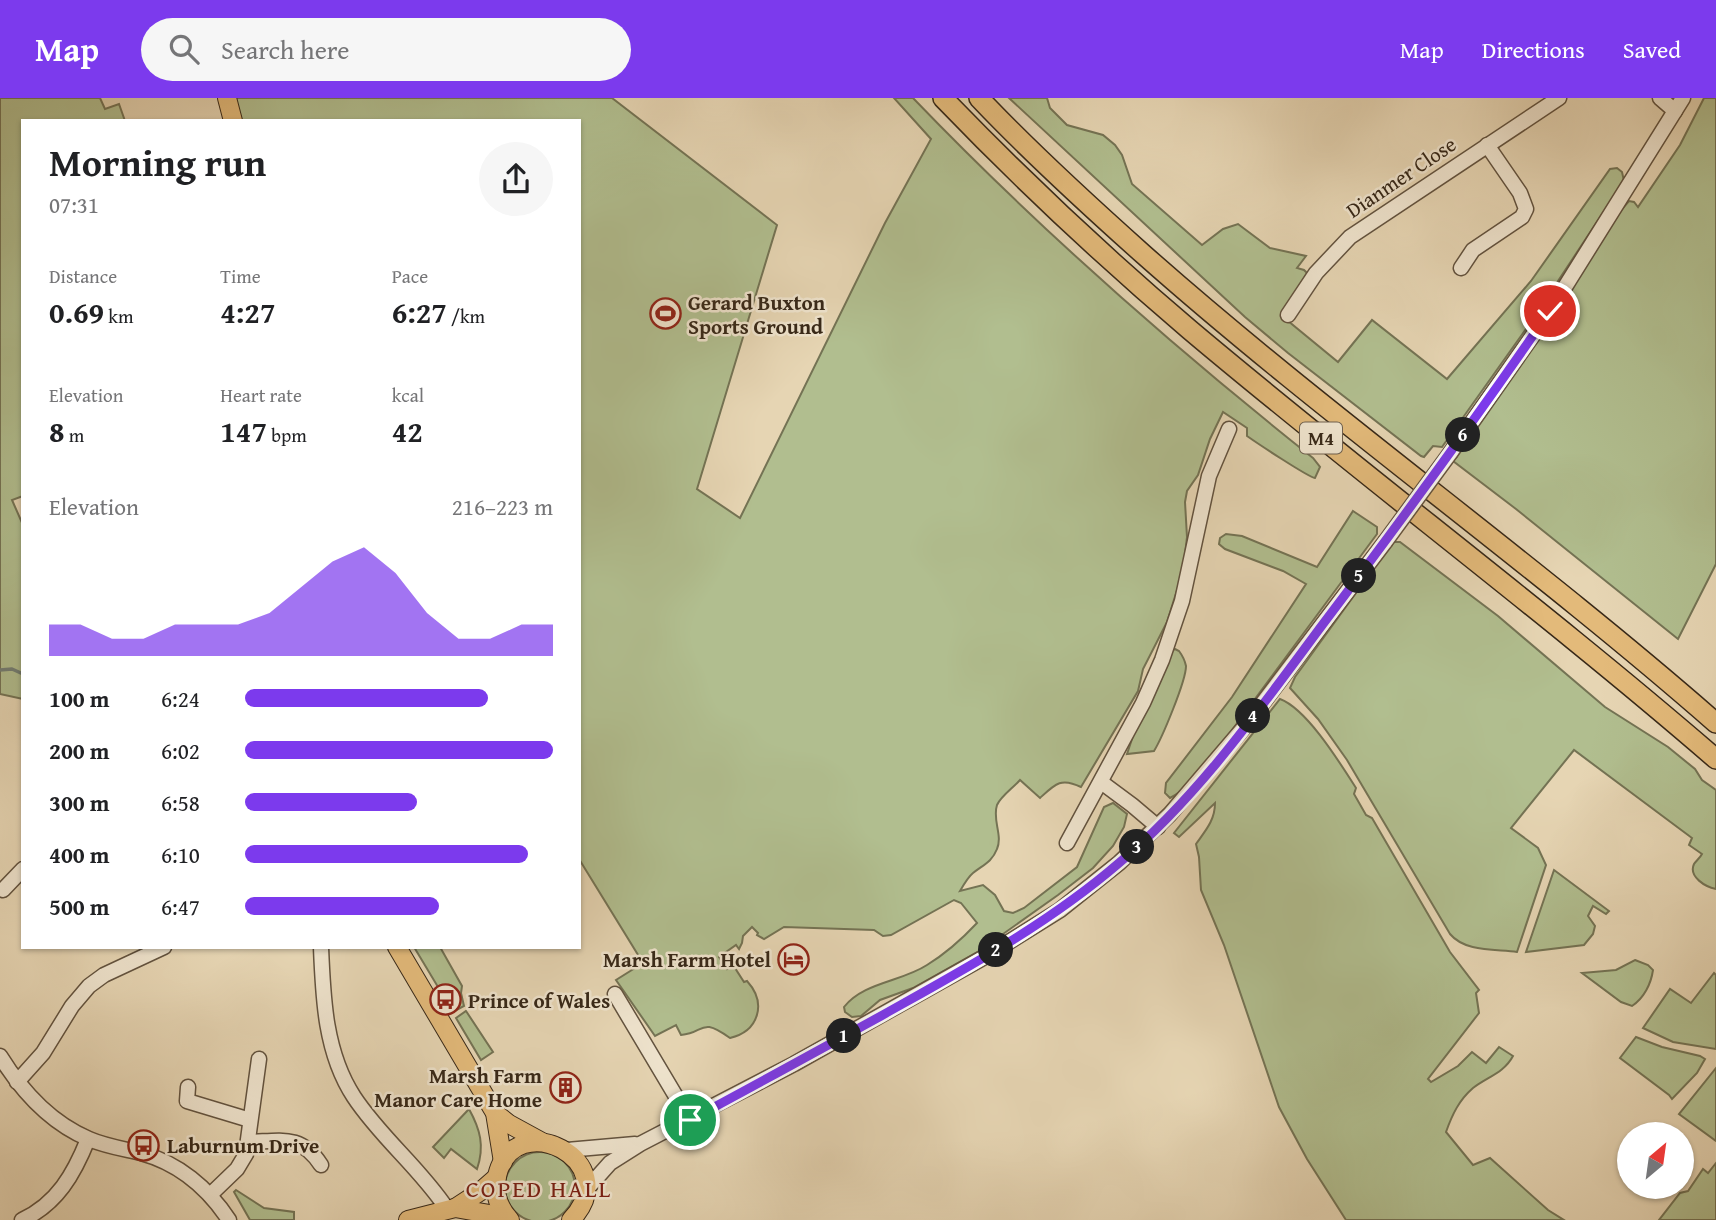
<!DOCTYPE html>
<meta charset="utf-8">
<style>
body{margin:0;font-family:"Gentium Book Plus",serif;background:#f6f6f6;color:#202124;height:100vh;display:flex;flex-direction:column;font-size:26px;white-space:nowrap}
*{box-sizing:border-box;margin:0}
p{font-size:23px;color:#757577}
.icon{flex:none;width:38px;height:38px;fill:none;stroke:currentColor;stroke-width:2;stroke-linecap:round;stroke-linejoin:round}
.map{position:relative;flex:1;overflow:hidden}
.sheet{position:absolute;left:21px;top:21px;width:560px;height:830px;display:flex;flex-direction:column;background:#fff;border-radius:0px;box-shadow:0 2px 5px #0004}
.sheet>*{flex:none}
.needle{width:46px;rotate:29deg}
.fabs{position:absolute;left:1617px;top:1024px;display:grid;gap:14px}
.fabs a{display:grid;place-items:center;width:77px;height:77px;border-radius:50%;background:#fff;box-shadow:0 2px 5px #0004;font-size:35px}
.pin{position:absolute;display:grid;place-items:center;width:60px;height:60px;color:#fff;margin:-30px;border:4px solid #fff;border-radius:50%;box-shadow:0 2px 7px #0007}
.km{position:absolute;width:35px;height:35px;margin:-18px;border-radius:50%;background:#222;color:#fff;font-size:19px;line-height:35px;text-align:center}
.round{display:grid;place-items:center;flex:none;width:74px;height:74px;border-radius:37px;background:#f6f6f6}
.headline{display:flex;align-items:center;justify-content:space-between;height:119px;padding:0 28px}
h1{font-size:38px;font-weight:700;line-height:52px}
.metrics{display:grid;grid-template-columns:repeat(3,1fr);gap:10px;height:119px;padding:7px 28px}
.metrics div{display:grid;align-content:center}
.metrics b{font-size:30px;font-weight:700}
.metrics small{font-size:19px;font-weight:400}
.metrics p{font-size:19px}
.chart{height:196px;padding:14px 28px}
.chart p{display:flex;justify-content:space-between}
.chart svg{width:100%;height:126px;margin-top:7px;fill:#7c3aed;opacity:.7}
ul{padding:0 28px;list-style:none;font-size:23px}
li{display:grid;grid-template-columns:112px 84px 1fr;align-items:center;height:52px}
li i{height:18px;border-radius:9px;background:#7c3aed}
header{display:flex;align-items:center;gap:42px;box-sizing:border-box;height:98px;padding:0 35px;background:#7c3aed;color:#fff}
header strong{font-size:33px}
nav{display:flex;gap:38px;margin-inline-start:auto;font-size:24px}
.search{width:490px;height:63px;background:#f6f6f6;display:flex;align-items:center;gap:18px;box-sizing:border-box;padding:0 24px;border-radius:38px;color:#757577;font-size:26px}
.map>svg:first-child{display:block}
.green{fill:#b1be8f;stroke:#747354;stroke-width:2}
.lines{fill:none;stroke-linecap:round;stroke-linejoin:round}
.stream{stroke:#717e75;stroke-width:3.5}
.minor-casing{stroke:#63533f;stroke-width:17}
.major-casing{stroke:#372818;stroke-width:20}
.highway-casing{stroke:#372818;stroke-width:22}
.minor{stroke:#efe4ce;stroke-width:14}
.major{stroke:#e3ba7a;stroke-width:18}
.highway{stroke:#e3ba7a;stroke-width:19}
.minor-bridge-casing{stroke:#63533f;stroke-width:17;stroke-linecap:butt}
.minor-bridge{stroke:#efe4ce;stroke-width:14}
.route-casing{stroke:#fff;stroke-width:14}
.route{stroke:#7c3aed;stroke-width:9}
.labels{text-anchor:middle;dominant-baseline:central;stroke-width:5;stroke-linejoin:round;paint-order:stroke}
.shield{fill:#efe4ce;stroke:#6e604f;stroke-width:2}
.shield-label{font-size:19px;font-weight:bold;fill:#372818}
.street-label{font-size:21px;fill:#372818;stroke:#efe4ce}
.poi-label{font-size:21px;font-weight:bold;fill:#372818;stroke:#efe4ce;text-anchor:start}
.quarter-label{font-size:24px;letter-spacing:2px;fill:#7a1f14;stroke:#efe4ce}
</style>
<header>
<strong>Map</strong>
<div class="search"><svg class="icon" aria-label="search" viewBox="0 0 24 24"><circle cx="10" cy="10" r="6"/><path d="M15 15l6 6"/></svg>Search here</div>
<nav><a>Map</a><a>Directions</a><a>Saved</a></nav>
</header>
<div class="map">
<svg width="1716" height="1122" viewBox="0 0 1716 1122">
<rect width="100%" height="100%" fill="#e6d5b3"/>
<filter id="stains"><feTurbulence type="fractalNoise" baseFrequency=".00286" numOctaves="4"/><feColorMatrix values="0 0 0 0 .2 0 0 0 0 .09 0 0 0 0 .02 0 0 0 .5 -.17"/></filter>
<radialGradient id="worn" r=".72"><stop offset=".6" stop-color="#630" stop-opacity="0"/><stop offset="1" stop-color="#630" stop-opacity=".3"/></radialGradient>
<g class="green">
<polygon points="0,0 100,0 105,11 119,6 125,23 23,23 23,398 12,402 23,427 23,601 0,596"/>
<path d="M235,0H612L777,127L697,391L740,420L885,125L931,41L894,0H913C1038,130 1172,248 1313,360L1320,369L1315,380C1308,379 1257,345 1247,338V330L1223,314L1210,341L1198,377L1187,393L1185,404L1187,439L1183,473L1167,524L1143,571L1138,593L1081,689C1061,679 1055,686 1040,700L1020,682C1013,690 1001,698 997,707C992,722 1003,737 997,751C992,764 983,767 973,775C968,779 964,786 960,793L983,787L995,797L1004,813L1013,815L1024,810L1077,769L1104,709L1113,705L1127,716L1124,729L1113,748L1093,770L1058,797L979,853L913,890L880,902L861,918L852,919L845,914L844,909C864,884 901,884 927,867C945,856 962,841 977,825L961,805L954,802L891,837L883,838L874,832L784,829L764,841L757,837L758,835L752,829L743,838L742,845L739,851L736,847L719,859L727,871L733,867L744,884L747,883C767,905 759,933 730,940C699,918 706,935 681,937L676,927L655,938L616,882L643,865L579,761V23H241Z"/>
<polygon points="1009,0 1047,0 1050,10 1067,27 1103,37 1115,47 1122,57 1132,86 1202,147 1223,131 1238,126 1270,150 1306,158 1297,170 1304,172 1307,175 1282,218 1338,264 1372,222 1447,281 1531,183 1610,71 1617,70 1622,74 1624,83 1531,224 1442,349 1433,348 1424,359 1421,358 1288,255 1245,219"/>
<polygon points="1704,0 1716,0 1716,466 1678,541 1516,411 1453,363 1622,111 1629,103 1634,104 1638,109 1680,47"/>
<path d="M1353,413L1377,429V436L1218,651C1204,667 1189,691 1170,700L1165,695L1166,685L1232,599L1306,486L1283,473L1225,451L1219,446L1220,440L1226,436L1242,438L1317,469Z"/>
<path d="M1393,444H1400L1498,518L1605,609L1668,649L1695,671L1702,682L1716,692V791C1706,789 1688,779 1694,766C1696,763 1700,760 1702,756L1689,747L1692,740L1574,652L1511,730L1538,750L1546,767L1517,854C1495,851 1465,854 1450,836L1347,662L1318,621L1290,590L1295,579Z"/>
<path d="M1175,551L1179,553C1182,557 1185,563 1186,568C1186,583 1162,640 1154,653L1127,656L1134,635L1172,553Z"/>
<path d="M1280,601C1307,611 1340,665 1356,690L1354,696L1366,717L1372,720L1450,854L1479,892L1476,895L1479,915L1428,981L1431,984L1458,968L1472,954L1486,965L1499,949L1513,958C1504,975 1487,979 1473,990C1459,1002 1452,1017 1446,1034L1473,1067L1490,1060L1548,1112L1564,1122H1346L1307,1061L1279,1009L1224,847L1201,792L1199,759L1196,746C1206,732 1215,722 1215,705L1179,739L1174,735Z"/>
<polygon points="1554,772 1609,813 1606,816 1593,808 1588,818 1595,828 1593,836 1584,847 1526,854"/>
<polygon points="414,849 440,849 462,888 461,895 464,908 453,914"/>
<path d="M1635,862L1648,867L1653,872C1651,886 1644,900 1632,908L1621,904L1582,875L1616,872Z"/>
<polygon points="1714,875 1716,877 1716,951 1673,944 1643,930 1670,891 1691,905"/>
<polygon points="466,913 493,954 481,962 456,920"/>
<polygon points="1636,939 1662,949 1700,958 1705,961 1697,975 1672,1001 1669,997 1620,960"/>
<polygon points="1716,970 1716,1043 1679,1016"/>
<path d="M469,1011C480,1031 485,1048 477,1071L451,1051L444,1060L433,1049Z"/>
<circle cx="540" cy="1089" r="35"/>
<polygon points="1716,1065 1716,1122 1659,1122 1680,1095 1688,1093 1703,1071 1708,1075"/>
<polygon points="236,1092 264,1110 294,1114 294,1122 250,1122 234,1094"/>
</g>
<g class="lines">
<polyline class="stream" points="0,572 12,571 23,576"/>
<defs>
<g id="minor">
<polyline points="1660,0 1675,13"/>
<polyline points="1461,170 1473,152 1522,119 1526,111 1520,95 1487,47"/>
<polyline points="1288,217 1316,175 1350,139 1559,0"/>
<polyline points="1451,354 1550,213 1683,0"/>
<polyline points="1101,684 1132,707 1158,729"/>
<polyline points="1067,745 1143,605 1162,562 1182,503 1209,378 1229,331"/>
<polyline points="3,792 23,771"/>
<path d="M321,849C323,900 325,955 354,999C381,1040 420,1070 447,1111"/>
<polyline points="615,896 690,1022"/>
<path d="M0,958C21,992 51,1025 89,1041C105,1048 124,1051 141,1055C178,1065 208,1090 229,1122"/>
<polyline points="17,984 43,955 72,908 89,888 104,877 164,849"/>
<polyline points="188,989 187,1003 250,1022"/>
<path d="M249,1044C281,1043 301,1036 321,1067"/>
<polyline points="567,1052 635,1046"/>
<polyline points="585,1093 610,1065 640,1046 794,966 988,857 1060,812 1119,765 1170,716 1246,627 1385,444"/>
<polyline points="210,1097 237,1071 246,1056 259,961"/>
<path d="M22,1122C57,1106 74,1076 88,1041"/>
</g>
<g id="major">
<polyline points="227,0 233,23"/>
<polyline points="397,849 495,1015 503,1064"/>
<polyline points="495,1015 509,1026 542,1044"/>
<polyline points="455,1110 481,1093 497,1079"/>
<polyline points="408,1122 455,1110 507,1119"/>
<path d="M510,1122C499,1110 493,1095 497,1078C514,1006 627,1063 571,1122"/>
</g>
<g id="highway">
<path d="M943,0C1021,81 1104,159 1190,232C1363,378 1545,513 1716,661"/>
<path d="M979,0C1031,55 1087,106 1143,156C1328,320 1530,462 1716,625"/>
</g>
</defs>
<use href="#minor" class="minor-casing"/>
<use href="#major" class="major-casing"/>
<use href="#highway" class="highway-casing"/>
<use href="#minor" class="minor"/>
<use href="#major" class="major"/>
<use href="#highway" class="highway"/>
<defs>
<polyline id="minor-bridge" points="1385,444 1451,354"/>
</defs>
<use href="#minor-bridge" class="minor-bridge-casing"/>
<use href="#minor-bridge" class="minor-bridge"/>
</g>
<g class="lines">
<defs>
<path id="route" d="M690,1022C754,988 817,953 881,918C963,872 1047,827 1119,765C1199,698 1261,609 1323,526C1401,423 1477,319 1550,213"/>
</defs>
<use href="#route" class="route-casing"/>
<use href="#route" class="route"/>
</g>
<defs>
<symbol id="stadium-ring" viewBox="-11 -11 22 22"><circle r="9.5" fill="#efe4ce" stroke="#8f2418" stroke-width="1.5"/><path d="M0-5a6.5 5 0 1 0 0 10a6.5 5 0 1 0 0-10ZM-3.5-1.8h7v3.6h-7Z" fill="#8f2418"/></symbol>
<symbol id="hotel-ring" viewBox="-11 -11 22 22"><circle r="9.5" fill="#efe4ce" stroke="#8f2418" stroke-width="1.5"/><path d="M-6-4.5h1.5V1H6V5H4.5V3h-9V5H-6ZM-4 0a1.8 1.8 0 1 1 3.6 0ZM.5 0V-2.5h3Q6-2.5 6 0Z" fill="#8f2418"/></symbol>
<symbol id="bus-ring" viewBox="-11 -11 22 22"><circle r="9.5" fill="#efe4ce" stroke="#8f2418" stroke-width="1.5"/><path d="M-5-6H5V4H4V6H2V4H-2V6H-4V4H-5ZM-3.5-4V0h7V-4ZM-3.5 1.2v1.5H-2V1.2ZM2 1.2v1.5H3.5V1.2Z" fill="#8f2418"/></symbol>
<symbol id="building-ring" viewBox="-11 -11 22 22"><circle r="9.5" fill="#efe4ce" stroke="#8f2418" stroke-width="1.5"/><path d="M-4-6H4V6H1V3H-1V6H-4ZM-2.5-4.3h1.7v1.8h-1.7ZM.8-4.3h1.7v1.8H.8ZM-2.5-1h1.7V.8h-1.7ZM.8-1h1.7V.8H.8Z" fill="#8f2418"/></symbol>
</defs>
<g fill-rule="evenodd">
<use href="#stadium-ring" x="648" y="198" width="35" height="35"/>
<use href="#hotel-ring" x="776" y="844" width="35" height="35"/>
<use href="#bus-ring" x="428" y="884" width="35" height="35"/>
<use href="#building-ring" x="548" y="972" width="35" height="35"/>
<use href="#bus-ring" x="126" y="1030" width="35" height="35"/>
</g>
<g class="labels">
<rect class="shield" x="1300" y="324.5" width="42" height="31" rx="5"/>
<g class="shield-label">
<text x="1321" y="340">M4</text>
</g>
<g class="street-label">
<text transform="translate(1401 79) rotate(-34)">Dianmer Close</text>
</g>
<g class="poi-label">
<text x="688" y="204">Gerard Buxton<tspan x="688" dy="24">Sports Ground</tspan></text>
<text x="771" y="861" text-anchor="end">Marsh Farm Hotel</text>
<text x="468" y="902">Prince of Wales</text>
<text x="542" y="977" text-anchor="end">Marsh Farm<tspan x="542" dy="24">Manor Care Home</tspan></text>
<text x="167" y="1047">Laburnum Drive</text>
</g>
<g class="quarter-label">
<text x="539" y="1090">COPED HALL</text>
</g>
</g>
<rect width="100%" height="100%" filter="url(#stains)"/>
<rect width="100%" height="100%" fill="url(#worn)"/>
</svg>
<div class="fabs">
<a><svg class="needle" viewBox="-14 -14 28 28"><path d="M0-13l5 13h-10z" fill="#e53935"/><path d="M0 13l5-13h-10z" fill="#757577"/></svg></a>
</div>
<div class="pin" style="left:690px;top:1022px;background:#1e9e55"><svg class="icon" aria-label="arrive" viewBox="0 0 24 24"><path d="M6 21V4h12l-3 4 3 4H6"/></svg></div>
<div class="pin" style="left:1550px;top:213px;background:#d93025"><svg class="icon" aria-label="check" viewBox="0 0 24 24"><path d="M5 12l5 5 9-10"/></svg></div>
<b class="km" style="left:844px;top:938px">1</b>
<b class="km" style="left:996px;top:852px">2</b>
<b class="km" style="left:1137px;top:749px">3</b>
<b class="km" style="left:1253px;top:618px">4</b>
<b class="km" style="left:1359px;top:478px">5</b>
<b class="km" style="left:1463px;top:337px">6</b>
<section class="sheet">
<div class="headline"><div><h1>Morning run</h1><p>07:31</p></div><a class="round"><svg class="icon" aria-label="share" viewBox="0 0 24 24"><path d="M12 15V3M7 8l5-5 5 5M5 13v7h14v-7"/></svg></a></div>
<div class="metrics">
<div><p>Distance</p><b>0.69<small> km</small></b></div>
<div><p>Time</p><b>4:27</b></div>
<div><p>Pace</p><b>6:27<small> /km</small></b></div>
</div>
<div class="metrics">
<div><p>Elevation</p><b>8<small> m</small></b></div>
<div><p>Heart rate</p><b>147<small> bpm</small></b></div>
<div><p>kcal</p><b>42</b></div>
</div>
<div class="chart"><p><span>Elevation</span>216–223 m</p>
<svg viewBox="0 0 160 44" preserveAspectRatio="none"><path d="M0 44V33L10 33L20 38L30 38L40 33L50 33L60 33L70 29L80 20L90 11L100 6L110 15L120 29L130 38L140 38L150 33L160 33V44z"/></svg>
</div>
<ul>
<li><b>100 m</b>6:24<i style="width:79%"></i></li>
<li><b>200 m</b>6:02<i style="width:100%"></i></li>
<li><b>300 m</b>6:58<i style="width:56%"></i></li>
<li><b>400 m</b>6:10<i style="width:92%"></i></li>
<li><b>500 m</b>6:47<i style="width:63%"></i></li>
</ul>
</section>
</div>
